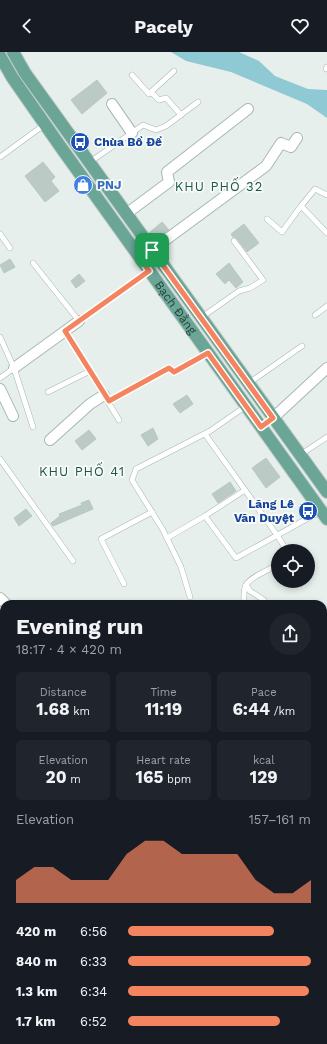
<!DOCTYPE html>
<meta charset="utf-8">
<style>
body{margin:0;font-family:"Work Sans",sans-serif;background:#20242c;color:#f1f3f6;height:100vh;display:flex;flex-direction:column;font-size:15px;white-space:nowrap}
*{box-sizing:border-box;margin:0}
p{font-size:13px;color:#9ea1a6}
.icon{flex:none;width:22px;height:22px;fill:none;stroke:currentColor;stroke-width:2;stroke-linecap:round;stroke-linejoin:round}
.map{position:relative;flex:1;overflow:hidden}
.drawer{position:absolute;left:0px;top:548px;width:327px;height:444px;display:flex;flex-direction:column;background:#171b24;border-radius:12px 12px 0 0;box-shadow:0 2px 6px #0003}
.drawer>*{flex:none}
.tools{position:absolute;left:271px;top:492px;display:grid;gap:8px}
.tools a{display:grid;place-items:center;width:44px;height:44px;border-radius:50%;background:#171b24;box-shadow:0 2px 6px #0003;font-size:20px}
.pin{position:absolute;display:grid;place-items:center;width:34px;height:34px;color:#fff;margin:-17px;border-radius:8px;box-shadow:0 2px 6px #0006}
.round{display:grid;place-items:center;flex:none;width:42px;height:42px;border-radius:21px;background:#20242c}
.headline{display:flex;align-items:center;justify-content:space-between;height:68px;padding:0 16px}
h1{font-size:22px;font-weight:700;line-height:30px}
.metrics{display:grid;grid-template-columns:repeat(3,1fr);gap:6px;height:68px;padding:4px 16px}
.metrics div{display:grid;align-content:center;border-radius:6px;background:#20242c;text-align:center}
.metrics b{font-size:17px;font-weight:700}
.metrics small{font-size:11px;font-weight:400}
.metrics p{font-size:11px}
.chart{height:112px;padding:8px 16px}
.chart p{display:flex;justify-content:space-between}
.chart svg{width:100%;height:72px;margin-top:4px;fill:#f4845f;opacity:.7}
ul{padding:0 16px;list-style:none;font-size:13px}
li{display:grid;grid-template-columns:64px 48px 1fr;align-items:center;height:30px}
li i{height:10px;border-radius:5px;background:#f4845f}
header{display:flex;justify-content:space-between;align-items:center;height:52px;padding:0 16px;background:#171b24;font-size:18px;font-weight:700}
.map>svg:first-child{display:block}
.water{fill:#8ec9d4}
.building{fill:#bbcac4;stroke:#b8c9c2}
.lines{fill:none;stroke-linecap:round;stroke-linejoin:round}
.service-casing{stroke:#a8b8b2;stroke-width:6}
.minor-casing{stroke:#a8b8b2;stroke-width:12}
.primary-casing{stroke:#c2cac8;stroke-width:14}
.trunk-casing{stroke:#c2cac8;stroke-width:14}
.service{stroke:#fff;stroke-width:5}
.minor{stroke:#fff;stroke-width:10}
.primary{stroke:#6aa596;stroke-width:12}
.trunk{stroke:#4c8a7c;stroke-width:12}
.route-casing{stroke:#fff;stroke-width:8}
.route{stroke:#f4845f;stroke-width:5}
.labels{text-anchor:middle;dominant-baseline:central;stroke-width:3.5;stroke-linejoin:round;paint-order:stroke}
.transit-label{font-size:12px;font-weight:bold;fill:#164399;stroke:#f7fbf9;text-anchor:start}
.shop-label{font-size:12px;font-weight:bold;fill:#366cbe;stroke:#f7fbf9;text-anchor:start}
.street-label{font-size:12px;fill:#24423a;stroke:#f7fbf9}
.neighbourhood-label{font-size:13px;letter-spacing:1px;fill:#1f5548;stroke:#f7fbf9}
</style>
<header><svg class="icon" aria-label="back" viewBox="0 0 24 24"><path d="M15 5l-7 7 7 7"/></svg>Pacely<svg class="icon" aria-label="heart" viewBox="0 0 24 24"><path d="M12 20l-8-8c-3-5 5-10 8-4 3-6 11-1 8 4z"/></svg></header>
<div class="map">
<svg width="327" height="992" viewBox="0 0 327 992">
<rect width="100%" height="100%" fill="#e6efeb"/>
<polygon class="water" points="171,0 239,0 259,9 275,24 308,37 327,38 327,66 307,52 231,20 186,9"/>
<g class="building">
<polygon points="97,28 107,41 82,62 71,48"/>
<polygon points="43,110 55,125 51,129 59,139 45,150 25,124"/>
<polygon points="162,170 169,178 155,188 149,181"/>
<polygon points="244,172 259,191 247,200 237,187 233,185 231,182"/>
<polygon points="10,207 15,215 4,221 0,213"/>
<polygon points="229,211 243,230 236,236 229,228 225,232 216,222"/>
<polygon points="79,222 85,229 76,236 71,229"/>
<polygon points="187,343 193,352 180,361 173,352"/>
<polygon points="153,376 158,387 148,394 141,383"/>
<polygon points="89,378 96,387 82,398 75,389"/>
<polygon points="266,406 280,425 266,436 252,416"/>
<polygon points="230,430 236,439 218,451 212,442"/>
<polygon points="89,448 93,457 53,474 51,471 60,464 59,462 82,453 81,451"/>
<polygon points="26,457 32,464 19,474 14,466"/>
</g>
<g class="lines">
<defs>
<g id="service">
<polyline points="326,17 327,15"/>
<polyline points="132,23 149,42 151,40 159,48 166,46 181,63"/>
<polyline points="151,40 174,19"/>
<polyline points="0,105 44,73"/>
<polyline points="90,110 143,73 156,78 166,74 198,50"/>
<polyline points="301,154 315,137 327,143"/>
<polyline points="267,167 282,180 301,154 327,181"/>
<polyline points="0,182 10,196"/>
<polyline points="33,211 79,269 149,219"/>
<polyline points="315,263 327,254"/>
<polyline points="202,265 239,239 250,236 263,228 234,189"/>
<polyline points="65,279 119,368"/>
<polyline points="0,285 14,316 33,375"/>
<polyline points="0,326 14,316"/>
<polyline points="249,331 302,294"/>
<polyline points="48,340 90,319"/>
<polyline points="109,349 169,316 174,320 208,301"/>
<polyline points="205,382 277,483 287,499"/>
<polyline points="300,403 327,385"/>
<polyline points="0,407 73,509"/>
<polyline points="205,464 236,506 321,459"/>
<polyline points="167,486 205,464 245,438"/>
<polyline points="124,532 101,487 152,460"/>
<polyline points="246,533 250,539 264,548"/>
<polyline points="190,545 181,515 163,478 132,428 136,417 210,379 246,354"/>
<path d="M244,552C244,546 243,539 246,533C250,525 270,517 278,513"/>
<polyline points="323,573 327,570"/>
</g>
<g id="minor">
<polyline points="112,52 132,81"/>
<polyline points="126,162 169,130 167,120 248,57"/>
<polyline points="152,198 266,114 281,91 291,95 297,86"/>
<polyline points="14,316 79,269"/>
<polyline points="0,337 13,364"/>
<polyline points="273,366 327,316"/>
<polyline points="50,388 90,352 104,343"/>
<polyline points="0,546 6,552"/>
<polyline points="0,670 4,666"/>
<polyline points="0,693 4,696"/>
<polyline points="323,794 327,793"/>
<polyline points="323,873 327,873"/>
<polyline points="129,992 131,988"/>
</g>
<g id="primary">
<polyline points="13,0 25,21 327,440"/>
<path id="s1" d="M0,4L12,25L60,94L327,467"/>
<polyline points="0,828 4,829"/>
<polyline points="0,847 4,848"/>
<polyline points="0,886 4,887"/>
<polyline points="0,906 4,907"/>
<polyline points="323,968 327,971"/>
<polyline points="207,988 215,992"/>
<polyline points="246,988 256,992"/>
</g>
<g id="trunk">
<polyline points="0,860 4,861"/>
<polyline points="0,878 4,879"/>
<polyline points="258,988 264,992"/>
<polyline points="292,988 299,992"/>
</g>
</defs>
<use href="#service" class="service-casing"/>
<use href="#minor" class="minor-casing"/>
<use href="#primary" class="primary-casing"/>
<use href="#trunk" class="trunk-casing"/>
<use href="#service" class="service"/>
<use href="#minor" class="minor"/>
<use href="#primary" class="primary"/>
<use href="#trunk" class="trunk"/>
</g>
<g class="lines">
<defs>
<polygon id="route" points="152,198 273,366 261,375 208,301 174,320 169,316 109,349 65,279 149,219 140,206"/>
</defs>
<use href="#route" class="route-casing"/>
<use href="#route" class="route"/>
</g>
<defs>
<symbol id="bus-disc" viewBox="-11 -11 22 22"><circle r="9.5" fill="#1a4fb4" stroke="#f7fbf9"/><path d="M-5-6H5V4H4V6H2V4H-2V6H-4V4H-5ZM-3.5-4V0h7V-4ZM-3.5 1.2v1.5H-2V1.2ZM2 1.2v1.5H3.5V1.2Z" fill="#fff"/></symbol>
<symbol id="shop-disc" viewBox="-11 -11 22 22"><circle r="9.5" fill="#3f7fe0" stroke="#f7fbf9"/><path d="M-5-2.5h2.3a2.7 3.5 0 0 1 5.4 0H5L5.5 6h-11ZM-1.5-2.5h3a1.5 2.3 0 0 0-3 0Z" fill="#fff"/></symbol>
</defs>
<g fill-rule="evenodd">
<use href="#bus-disc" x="69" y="79" width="22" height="22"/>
<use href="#shop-disc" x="72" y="122" width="22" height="22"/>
<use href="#bus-disc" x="297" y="448" width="22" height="22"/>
</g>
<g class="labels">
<g class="transit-label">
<text x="94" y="90">Chùa Bồ Đề</text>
<text x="294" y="452" text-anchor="end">Lăng Lê<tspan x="294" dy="14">Văn Duyệt</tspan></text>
</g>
<g class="shop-label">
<text x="97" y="133">PNJ</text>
</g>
<g class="street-label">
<text stroke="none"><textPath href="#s1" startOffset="307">Bạch Đằng</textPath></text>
</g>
<g class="neighbourhood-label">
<text x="219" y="134">KHU PHỐ 32</text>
<text x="82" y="419">KHU PHỐ 41</text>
</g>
</g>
</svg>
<div class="tools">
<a><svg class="icon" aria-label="locate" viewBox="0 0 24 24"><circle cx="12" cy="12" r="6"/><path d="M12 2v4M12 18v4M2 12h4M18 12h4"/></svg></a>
</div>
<div class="pin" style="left:152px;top:198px;background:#1e9e55"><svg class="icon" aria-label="arrive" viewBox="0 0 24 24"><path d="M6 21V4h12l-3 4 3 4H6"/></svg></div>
<section class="drawer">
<div class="headline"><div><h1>Evening run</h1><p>18:17 · 4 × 420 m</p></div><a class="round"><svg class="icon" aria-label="share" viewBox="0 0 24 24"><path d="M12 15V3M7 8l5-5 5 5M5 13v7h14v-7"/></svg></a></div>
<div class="metrics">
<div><p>Distance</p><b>1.68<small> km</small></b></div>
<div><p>Time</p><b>11:19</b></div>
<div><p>Pace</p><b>6:44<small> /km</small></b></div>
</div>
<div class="metrics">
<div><p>Elevation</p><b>20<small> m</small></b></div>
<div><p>Heart rate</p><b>165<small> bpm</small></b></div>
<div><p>kcal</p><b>129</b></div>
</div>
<div class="chart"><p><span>Elevation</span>157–161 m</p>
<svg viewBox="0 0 160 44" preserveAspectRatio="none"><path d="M0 44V30L10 22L20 22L30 30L40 30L50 30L60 14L70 6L80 6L90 14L100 14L110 14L120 14L130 30L140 38L150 38L160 30V44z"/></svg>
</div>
<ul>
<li><b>420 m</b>6:56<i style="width:80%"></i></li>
<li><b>840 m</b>6:33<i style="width:100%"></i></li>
<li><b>1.3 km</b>6:34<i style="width:99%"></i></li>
<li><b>1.7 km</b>6:52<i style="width:83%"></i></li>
</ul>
</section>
</div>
